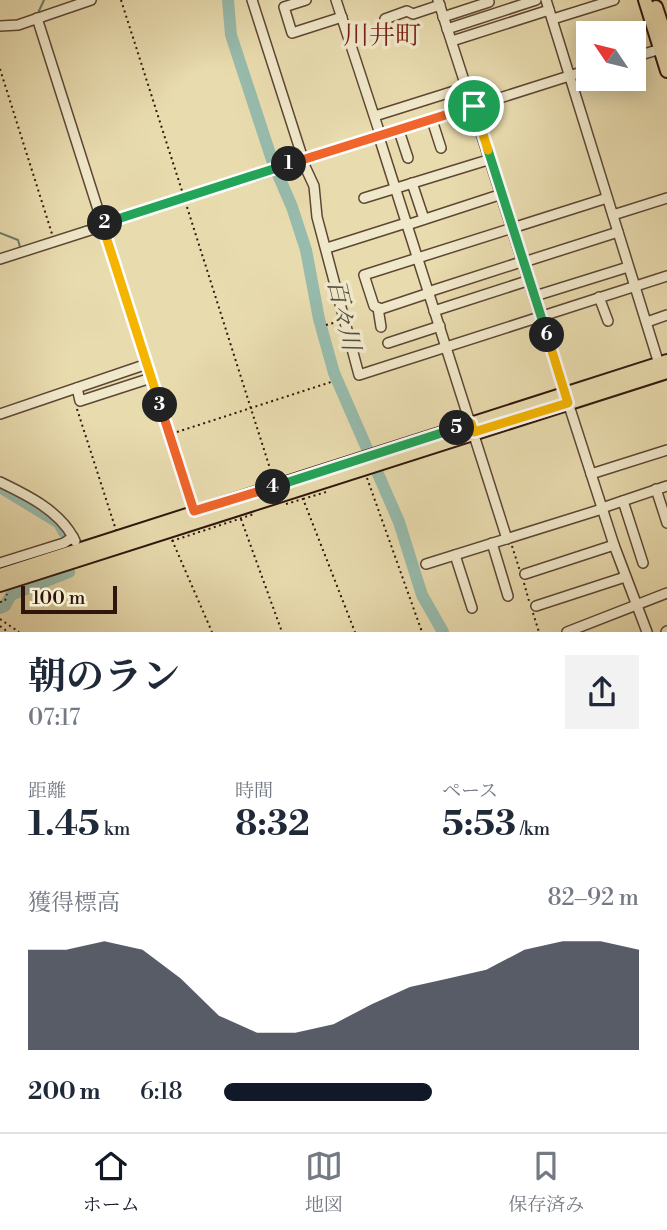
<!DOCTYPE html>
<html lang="ja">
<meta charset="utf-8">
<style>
body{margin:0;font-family:"Libre Bodoni","Noto Serif JP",serif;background:#f2f2f3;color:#1f2937;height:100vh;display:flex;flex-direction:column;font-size:26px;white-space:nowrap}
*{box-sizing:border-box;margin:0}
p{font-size:23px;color:#747a83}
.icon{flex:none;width:38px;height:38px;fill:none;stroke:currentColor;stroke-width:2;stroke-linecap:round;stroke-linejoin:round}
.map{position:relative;height:632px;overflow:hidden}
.details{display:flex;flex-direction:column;background:#fff;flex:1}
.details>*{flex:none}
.needle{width:46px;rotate:305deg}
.controls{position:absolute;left:576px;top:21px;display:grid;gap:14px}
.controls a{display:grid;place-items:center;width:70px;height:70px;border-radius:0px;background:#fff;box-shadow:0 4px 18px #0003;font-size:35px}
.scale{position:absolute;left:21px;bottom:18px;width:96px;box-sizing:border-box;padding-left:7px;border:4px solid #2f150b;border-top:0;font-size:19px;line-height:24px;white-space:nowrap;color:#2f150b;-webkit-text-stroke:5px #f0e8ca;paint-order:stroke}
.pin{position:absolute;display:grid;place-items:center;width:60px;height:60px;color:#fff;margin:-30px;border:4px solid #fff;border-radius:50%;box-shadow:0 2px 7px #0007}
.km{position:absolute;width:35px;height:35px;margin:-18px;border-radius:50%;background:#222;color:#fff;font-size:19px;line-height:35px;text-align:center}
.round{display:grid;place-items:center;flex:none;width:74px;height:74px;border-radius:0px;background:#f2f2f3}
.head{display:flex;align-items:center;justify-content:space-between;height:119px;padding:0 28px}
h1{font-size:38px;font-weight:700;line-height:52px}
.stats{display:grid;grid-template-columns:repeat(3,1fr);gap:10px;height:119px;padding:7px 28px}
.stats div{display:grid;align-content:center}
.stats b{font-size:35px;font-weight:700}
.stats small{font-size:19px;font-weight:400}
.stats p{font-size:19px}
.chart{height:196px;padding:14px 28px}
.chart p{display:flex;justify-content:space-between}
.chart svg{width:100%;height:126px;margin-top:7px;fill:#111827;opacity:.7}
ul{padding:0 28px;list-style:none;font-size:23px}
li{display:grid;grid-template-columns:112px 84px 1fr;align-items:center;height:52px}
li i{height:18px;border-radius:9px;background:#111827}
.dock{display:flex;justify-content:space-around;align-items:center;height:98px;border-top:2px solid #e0e1e3;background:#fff;font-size:19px;color:#747a83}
.dock a{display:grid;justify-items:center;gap:4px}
.dock .selected{color:#111827}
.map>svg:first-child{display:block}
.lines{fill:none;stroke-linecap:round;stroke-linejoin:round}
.stream{stroke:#6d796c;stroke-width:2}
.river{stroke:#97bbac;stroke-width:12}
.minor-casing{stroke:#5d4634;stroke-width:12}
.major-casing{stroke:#2f150b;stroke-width:16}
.path{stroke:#2f150b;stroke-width:2;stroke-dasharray:2 3.5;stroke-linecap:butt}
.minor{stroke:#f0e8ca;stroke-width:9}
.major{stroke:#e8dbae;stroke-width:12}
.split-1-casing{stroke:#fff;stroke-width:14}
.split-2-casing{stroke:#fff;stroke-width:14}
.split-3-casing{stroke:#fff;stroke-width:14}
.split-4-casing{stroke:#fff;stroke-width:14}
.split-5-casing{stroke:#fff;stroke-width:14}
.split-6-casing{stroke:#fff;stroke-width:14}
.split-7-casing{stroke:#fff;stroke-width:14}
.split-8-casing{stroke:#fff;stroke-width:14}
.split-1{stroke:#f0652b;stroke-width:9}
.split-2{stroke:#22a559;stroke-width:9}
.split-3{stroke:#f5b400;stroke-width:9}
.split-4{stroke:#f0652b;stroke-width:9}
.split-5{stroke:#22a559;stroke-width:9}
.split-6{stroke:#f5b400;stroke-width:9}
.split-7{stroke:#22a559;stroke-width:9}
.split-8{stroke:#f5b400;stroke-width:9}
.labels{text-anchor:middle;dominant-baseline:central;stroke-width:7;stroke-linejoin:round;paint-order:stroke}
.water-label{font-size:24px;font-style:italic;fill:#534f43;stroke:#f0e8ca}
.quarter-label{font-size:26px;fill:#7a1f14;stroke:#f0e8ca}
</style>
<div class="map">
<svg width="667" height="632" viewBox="0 0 667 632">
<rect width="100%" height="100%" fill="#e8dbae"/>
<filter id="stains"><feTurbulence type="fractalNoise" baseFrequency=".00286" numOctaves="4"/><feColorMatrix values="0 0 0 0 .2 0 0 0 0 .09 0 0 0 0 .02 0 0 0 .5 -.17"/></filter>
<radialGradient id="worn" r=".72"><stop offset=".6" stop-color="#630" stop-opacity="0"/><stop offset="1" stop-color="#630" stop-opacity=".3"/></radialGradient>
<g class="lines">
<g class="stream">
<polyline points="38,13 44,0"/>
<polyline points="0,30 16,30"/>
<polyline points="0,233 18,240 20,247"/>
</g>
<g class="river">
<polyline points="228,0 231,35 273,163 292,207 306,250 319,319 334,373 399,522 422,595 443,632"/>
<polyline points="0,487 59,523 64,532"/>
<polyline points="0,608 5,606 11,595 69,572"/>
</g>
<defs>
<g id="minor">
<polyline points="252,0 303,159"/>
<polyline points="306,0 284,7 292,33 342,17"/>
<polyline points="336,0 381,137"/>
<polyline points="438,0 614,545 647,632"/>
<polyline points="546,0 659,364"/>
<polyline points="443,17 489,2"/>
<polyline points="37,18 194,511"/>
<polyline points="385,19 407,11 413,14 440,5"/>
<polyline points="553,19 614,0"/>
<polyline points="0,26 18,25 91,0"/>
<polyline points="447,29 536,0"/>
<polyline points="452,41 549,10"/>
<polyline points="634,57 667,47"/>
<polyline points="378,115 467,87"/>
<polyline points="432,120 441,148"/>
<polyline points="399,131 408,158"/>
<polyline points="379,137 507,539"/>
<polyline points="302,160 314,186 317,217 359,375 667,276"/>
<polyline points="412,183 424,219"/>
<polyline points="364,198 491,159"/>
<polyline points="613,215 667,198"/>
<polyline points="102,224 588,70"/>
<polyline points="407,225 502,194"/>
<polyline points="327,248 406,223"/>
<polyline points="0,259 103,226"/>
<polyline points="524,262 618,232"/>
<polyline points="428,292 524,261"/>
<polyline points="429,293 381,309 374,306 364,275 607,198"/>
<polyline points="535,296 628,267"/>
<polyline points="599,297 608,321"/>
<polyline points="378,308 381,327"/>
<polyline points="434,311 530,280"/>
<polyline points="647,322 667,315"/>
<polyline points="388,343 440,326"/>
<polyline points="77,388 80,401 151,378"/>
<polyline points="0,414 147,364"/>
<polyline points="591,474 667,450"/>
<path d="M0,482C27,495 58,510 73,537"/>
<polyline points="656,489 667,523"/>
<polyline points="623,501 643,563"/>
<polyline points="602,508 667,486"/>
<polyline points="492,543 508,596"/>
<polyline points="455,555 472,608"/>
<polyline points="0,563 64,543 73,537 75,541"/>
<polyline points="426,564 602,509"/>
<polyline points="525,574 614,545"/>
<polyline points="536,606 625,577"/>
<polyline points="567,632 667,593"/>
<polyline points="666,632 667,631"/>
</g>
<g id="major">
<polyline points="645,0 667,71"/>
<polyline points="656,7 667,40"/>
<polyline points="0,575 667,361"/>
<polyline points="0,585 667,372"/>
</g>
</defs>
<use href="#minor" class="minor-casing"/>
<use href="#major" class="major-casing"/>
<g class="path">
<polyline points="121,0 182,191"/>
<polyline points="0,69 52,234"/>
<polyline points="187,207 273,478"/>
<polyline points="326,325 337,322"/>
<polyline points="77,409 116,530"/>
<polyline points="177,432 331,382"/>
<polyline points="367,478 422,632"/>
<polyline points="303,499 326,492"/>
<polyline points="286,504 303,499 355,632"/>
<polyline points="241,519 282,632"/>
<polyline points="172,540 212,632"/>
<polyline points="172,541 254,514"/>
<polyline points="512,546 520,571"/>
<polyline points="524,583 529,601"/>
<polyline points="0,602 5,601 7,594"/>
<polyline points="533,613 539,632"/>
<polyline points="0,619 19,632"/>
<polyline points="0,626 8,632"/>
</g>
<use href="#minor" class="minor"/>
<use href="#major" class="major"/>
</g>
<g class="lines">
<defs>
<polyline id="split-1" points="289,164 474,106"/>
<polyline id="split-2" points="105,223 289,164"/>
<polyline id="split-3" points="105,223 102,224 160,405"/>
<polyline id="split-4" points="160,405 194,511 273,487"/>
<polyline id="split-5" points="273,487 457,428"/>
<polyline id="split-6" points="457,428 471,423 474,432 568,403 547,335"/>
<polyline id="split-7" points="488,150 547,335"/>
<polyline id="split-8" points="474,106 488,150"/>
</defs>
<use href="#split-1" class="split-1-casing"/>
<use href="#split-2" class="split-2-casing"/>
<use href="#split-3" class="split-3-casing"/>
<use href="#split-4" class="split-4-casing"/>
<use href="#split-5" class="split-5-casing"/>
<use href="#split-6" class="split-6-casing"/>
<use href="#split-7" class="split-7-casing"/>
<use href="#split-8" class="split-8-casing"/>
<use href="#split-1" class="split-1"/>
<use href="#split-2" class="split-2"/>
<use href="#split-3" class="split-3"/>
<use href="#split-4" class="split-4"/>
<use href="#split-5" class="split-5"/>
<use href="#split-6" class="split-6"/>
<use href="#split-7" class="split-7"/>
<use href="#split-8" class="split-8"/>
</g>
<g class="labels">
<g class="water-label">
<text transform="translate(343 315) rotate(77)">百々川</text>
</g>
<g class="quarter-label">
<text x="382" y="36">川井町</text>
</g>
</g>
<rect width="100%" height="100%" filter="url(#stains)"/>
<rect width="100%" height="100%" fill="url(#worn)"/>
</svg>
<div class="controls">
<a><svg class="needle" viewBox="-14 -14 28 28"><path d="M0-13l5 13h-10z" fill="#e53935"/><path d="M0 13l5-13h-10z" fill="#747a83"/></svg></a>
</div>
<div class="scale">100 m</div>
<div class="pin" style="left:474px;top:106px;background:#1e9e55"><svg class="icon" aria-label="arrive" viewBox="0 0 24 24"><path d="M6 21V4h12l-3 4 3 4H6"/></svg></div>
<b class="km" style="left:289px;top:164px">1</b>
<b class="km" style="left:105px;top:223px">2</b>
<b class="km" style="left:160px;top:405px">3</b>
<b class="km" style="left:273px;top:487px">4</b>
<b class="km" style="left:457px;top:428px">5</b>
<b class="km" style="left:547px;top:335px">6</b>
</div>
<section class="details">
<div class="head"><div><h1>朝のラン</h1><p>07:17</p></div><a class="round"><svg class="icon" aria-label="share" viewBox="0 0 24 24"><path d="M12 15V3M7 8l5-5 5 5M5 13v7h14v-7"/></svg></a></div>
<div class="stats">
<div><p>距離</p><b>1.45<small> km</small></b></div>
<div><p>時間</p><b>8:32</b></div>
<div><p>ペース</p><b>5:53<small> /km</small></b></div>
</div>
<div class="chart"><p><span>獲得標高</span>82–92 m</p>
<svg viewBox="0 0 160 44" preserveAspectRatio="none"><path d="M0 44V9L10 9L20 6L30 9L40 19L50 32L60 38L70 38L80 35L90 28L100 22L110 19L120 16L130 9L140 6L150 6L160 9V44z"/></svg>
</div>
<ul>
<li><b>200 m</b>6:18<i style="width:50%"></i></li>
</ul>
</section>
<nav class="dock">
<a class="selected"><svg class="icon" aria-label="home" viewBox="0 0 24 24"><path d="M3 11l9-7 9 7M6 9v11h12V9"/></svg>ホーム</a>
<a><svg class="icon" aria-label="map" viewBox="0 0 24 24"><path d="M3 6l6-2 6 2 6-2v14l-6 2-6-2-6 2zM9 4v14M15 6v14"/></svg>地図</a>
<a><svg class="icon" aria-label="saved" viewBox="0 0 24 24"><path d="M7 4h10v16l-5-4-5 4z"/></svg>保存済み</a>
</nav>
